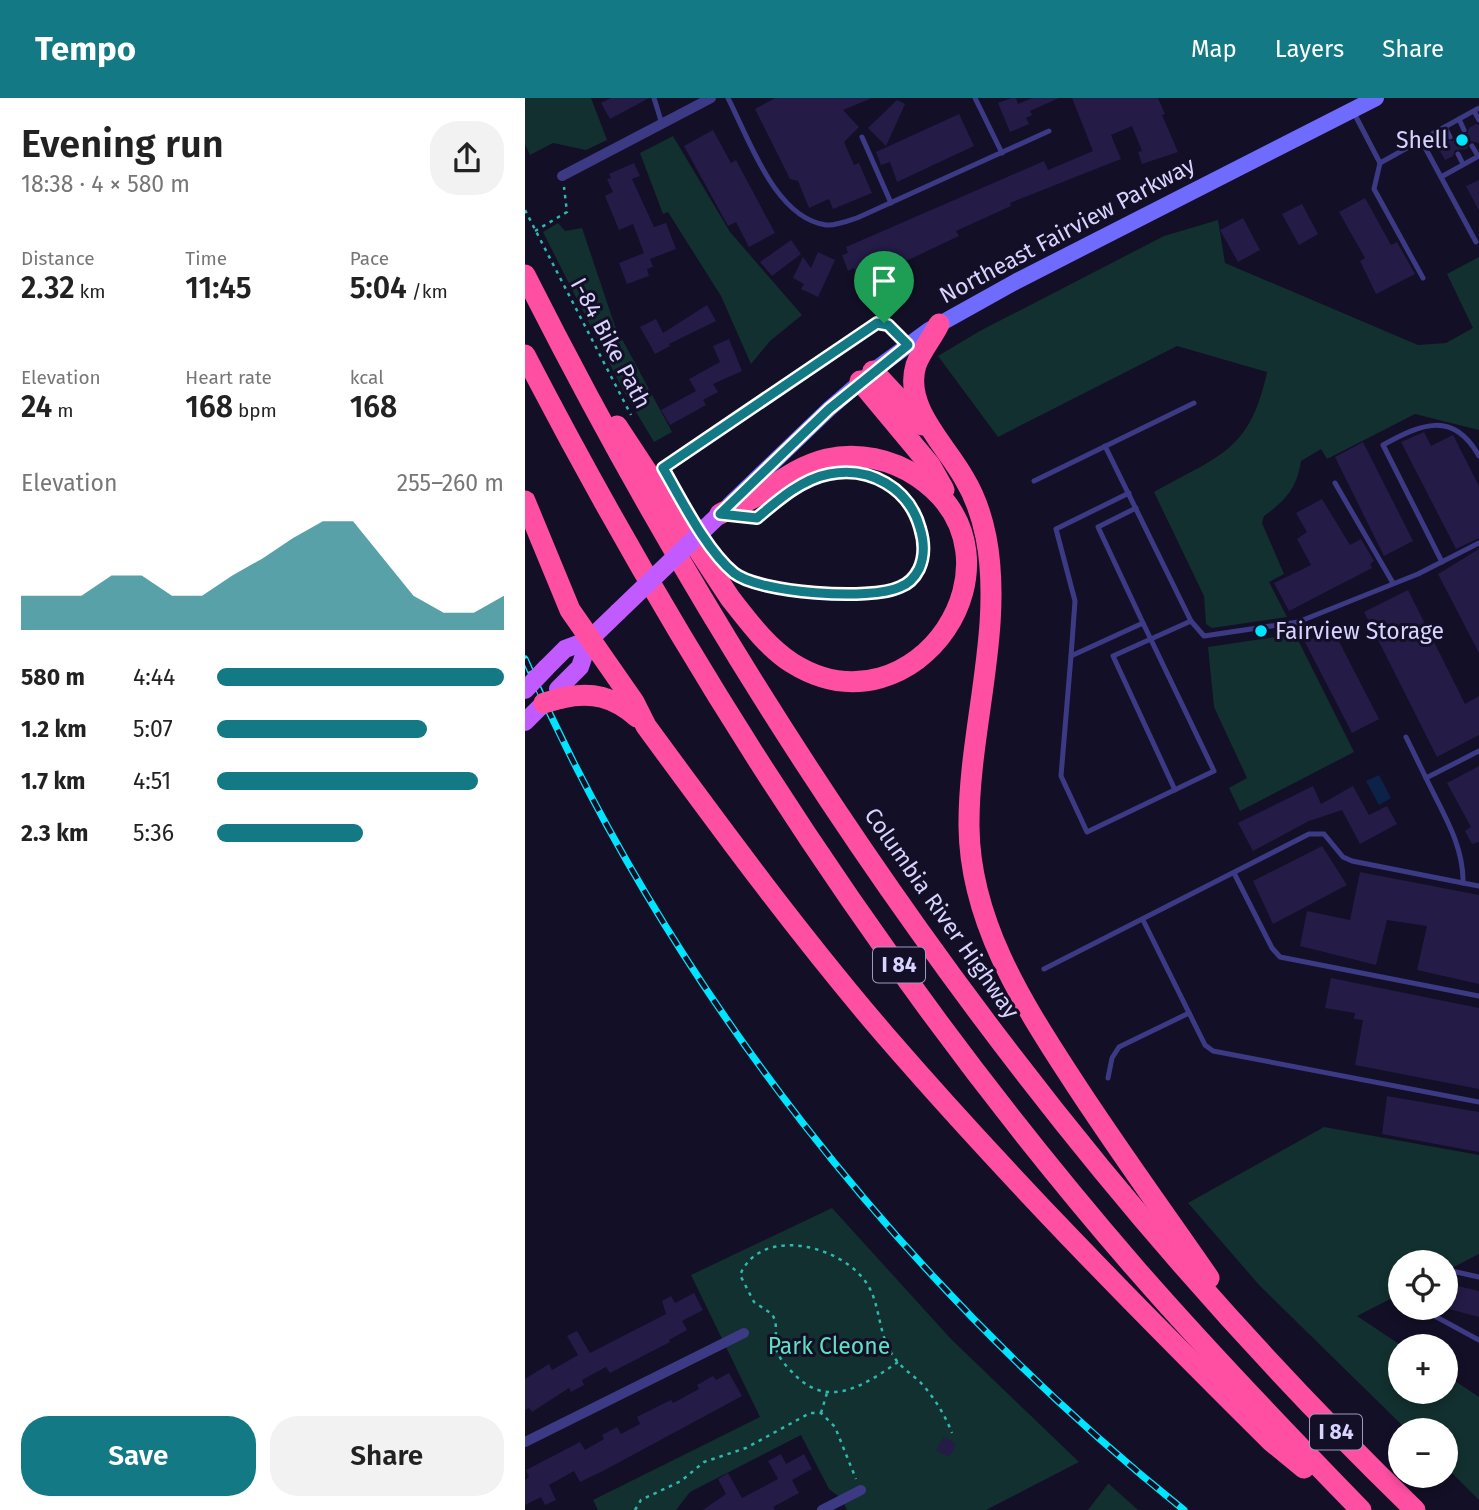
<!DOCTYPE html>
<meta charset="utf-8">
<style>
body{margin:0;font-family:"Fira Sans",sans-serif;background:#f2f2f2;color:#222;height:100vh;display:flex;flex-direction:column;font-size:26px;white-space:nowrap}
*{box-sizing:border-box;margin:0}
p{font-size:23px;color:#767676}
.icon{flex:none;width:38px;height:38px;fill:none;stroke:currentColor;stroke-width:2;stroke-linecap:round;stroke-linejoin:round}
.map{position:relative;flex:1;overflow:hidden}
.details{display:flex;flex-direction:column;background:#fff;width:525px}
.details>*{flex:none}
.tools{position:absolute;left:863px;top:1152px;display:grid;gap:14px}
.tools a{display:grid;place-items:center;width:70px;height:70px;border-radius:50%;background:#fff;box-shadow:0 4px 10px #0003;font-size:35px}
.pin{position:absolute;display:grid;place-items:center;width:60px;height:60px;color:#fff;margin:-72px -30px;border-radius:50% 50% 50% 0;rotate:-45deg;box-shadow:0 0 7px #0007}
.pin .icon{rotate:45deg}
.round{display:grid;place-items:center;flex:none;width:74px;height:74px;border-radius:28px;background:#f2f2f2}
.head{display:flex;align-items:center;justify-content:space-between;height:119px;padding:0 21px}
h1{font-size:38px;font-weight:600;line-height:52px}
.metrics{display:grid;grid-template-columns:repeat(3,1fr);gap:10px;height:119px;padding:7px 21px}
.metrics div{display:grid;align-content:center}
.metrics b{font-size:30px;font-weight:600}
.metrics small{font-size:19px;font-weight:400}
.metrics p{font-size:19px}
.chart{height:196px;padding:14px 21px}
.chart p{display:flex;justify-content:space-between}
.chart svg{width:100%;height:126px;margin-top:7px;fill:#137a85;opacity:.7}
.cta{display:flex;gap:14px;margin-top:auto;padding:14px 21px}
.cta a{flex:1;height:80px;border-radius:28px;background:#137a85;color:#fff;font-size:28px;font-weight:600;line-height:80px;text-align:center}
.cta a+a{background:#f2f2f2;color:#222}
ul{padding:0 21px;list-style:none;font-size:23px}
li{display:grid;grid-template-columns:112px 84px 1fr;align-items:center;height:52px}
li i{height:18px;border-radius:9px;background:#137a85}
header{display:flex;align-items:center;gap:42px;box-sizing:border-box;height:98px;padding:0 35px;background:#137a85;color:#fff}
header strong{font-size:33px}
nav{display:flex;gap:38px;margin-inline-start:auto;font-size:24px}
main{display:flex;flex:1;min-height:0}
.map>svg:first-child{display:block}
.green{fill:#12302f}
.water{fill:#0c2248}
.building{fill:#241b47}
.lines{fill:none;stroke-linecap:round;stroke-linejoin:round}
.path{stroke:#2fb8b0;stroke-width:2.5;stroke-dasharray:3.5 5;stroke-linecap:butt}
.service{stroke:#3d3a85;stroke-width:5}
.minor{stroke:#3d3a85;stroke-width:10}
.secondary{stroke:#6f6bff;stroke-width:16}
.primary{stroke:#c25bff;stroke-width:18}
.motorway{stroke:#ff4fa3;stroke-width:21}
.rail-casing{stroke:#00e5ff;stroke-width:7}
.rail{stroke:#130f26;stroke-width:4.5;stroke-dasharray:13;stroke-linecap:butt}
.primary-bridge{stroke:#c25bff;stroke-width:18}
.motorway-bridge{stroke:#ff4fa3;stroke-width:21}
.route-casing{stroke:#fff;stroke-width:14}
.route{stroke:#137a85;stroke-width:9}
.poi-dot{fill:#00e5ff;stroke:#130f26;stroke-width:2.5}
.labels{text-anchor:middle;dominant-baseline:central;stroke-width:6;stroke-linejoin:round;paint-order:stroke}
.shield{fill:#130f26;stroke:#9e99be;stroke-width:2}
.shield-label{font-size:21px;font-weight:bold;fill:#d9d4ff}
.poi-label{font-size:23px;fill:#d9d4ff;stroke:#130f26;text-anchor:end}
.street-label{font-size:23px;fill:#d9d4ff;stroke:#130f26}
.park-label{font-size:23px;fill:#5fe0c0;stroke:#130f26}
</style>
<header>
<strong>Tempo</strong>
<nav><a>Map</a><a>Layers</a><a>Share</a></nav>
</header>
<main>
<section class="details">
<div class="head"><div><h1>Evening run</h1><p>18:38 · 4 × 580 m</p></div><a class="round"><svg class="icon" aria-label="share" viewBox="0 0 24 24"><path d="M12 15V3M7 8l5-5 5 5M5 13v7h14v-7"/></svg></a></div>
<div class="metrics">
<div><p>Distance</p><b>2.32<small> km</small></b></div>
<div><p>Time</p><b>11:45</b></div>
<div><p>Pace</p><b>5:04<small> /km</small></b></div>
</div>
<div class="metrics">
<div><p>Elevation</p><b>24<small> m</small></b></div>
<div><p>Heart rate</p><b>168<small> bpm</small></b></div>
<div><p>kcal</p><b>168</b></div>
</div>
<div class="chart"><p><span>Elevation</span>255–260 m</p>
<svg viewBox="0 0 160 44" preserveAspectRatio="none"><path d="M0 44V32L10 32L20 32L30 25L40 25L50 32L60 32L70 25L80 19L90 12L100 6L110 6L120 19L130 32L140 38L150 38L160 32V44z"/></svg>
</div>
<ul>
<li><b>580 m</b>4:44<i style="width:100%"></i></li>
<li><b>1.2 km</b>5:07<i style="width:73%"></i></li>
<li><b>1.7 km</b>4:51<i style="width:91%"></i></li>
<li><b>2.3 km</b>5:36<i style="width:51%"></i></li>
</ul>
<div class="cta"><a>Save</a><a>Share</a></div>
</section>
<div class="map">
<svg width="954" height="1412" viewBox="0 0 954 1412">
<rect width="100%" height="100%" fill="#130f26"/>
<g class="green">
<polygon points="0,0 66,0 82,42 61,52 28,45 5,57 0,46"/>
<polygon points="148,38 205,134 277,217 245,243 226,266 196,198 143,114 138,116 115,55"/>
<path d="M693,122L700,165L893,247L921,245L948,230L922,176L954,159V332L890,316L802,361L796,351L776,363C772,390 761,402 739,418L737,425L759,476L744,484L762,519L687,530L681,526L679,498L629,394C694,357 725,354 742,274L652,248L473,339L413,258L453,234L639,138Z"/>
<polygon points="33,125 40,133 57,130 90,228 147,334 129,344 98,292 18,134"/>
<polygon points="770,536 829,654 715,713 704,690 722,680 689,609 683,549"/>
<polygon points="799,1029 954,1057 954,1156 921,1173 920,1164 875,1164 875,1196 832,1218 877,1248 875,1293 920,1293 921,1277 954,1299 954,1402 921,1369 920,1332 882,1332 735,1188 663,1105"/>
<polygon points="307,1110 426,1241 554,1364 461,1412 322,1412 317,1401 304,1391 276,1337 165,1394 151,1412 73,1412 68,1402 235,1319 166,1177"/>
<polygon points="583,1386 584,1386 613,1412 563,1412"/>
</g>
<polygon class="water" points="854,677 866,700 854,707 841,683"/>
<g class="building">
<polygon points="86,0 124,0 85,21 76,5"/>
<polygon points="250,0 347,0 318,12 334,29 319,44 329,67 334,65 347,95 308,111 304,101 284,110 273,83 265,81 230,11"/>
<polygon points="486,0 491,0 493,6 507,0 534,0 505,13 507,17 501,20 504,26 485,34 473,5"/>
<polygon points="547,0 633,0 640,16 637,17 653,54 617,66 613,54 617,53 607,28 586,37 596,61 485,105 486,108 431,133 434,138 379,164 382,169 365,176 363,171 334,183 329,170 323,173 317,157 323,155 321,149 519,63 523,72 568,53"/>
<polygon points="372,2 380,6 361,48 343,30"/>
<polygon points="434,16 449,48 372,84 365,64 356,67 351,54"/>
<polygon points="951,26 954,27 954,45 945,43 942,51 930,52 928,58 920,62 911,46 920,42 928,43 934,34 942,36 944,30"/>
<polygon points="188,32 206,65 211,62 250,135 224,149 211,124 203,128 159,48"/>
<polygon points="109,65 115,78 107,81 129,129 141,125 151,151 125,161 128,169 122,171 124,178 102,186 94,165 119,155 108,126 94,132 80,98 88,94 82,81 86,80 84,76"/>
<polygon points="954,82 954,113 941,88"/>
<polygon points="840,100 866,147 872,144 890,176 851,196 835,163 840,160 814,114"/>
<polygon points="777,106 793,136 774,147 757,116"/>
<polygon points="718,120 735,152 713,164 695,132"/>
<polygon points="266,142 276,156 247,178 235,164"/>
<polygon points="293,154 310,162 293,199 276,191 279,186 268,180 278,159 286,170"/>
<polygon points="182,207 191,223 144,246 145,248 130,256 115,229 131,221 138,235"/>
<polygon points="204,241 217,273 188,286 193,294 178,302 181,307 145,327 136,312 171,293 164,281 195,264 188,248"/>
<polygon points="899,334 906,348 928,337 954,388 954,440 931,451 876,344"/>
<polygon points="838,344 888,443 859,458 810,359"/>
<polygon points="797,401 825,447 836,441 849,463 845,466 847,470 764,513 749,485 786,467 772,441 782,434 771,415"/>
<polygon points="954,451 954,555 913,476"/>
<polygon points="883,492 940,606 954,598 954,637 912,659 839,514"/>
<polygon points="807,530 854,621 827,635 780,544"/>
<polygon points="954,668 954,744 947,746 940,733 946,729 922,685"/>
<polygon points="788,688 796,706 828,688 844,717 862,708 872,726 835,746 817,712 784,723 728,753 713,725"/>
<polygon points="797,748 822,787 748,826 728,783"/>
<polygon points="835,774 954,797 954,886 892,872 902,828 862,822 851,867 775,848 782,813 825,822"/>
<polygon points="806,880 954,910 954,991 830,967 838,922 829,921 830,915 800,910"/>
<polygon points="862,998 954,1014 954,1054 857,1036"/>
<polygon points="920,1185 954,1193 954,1219 920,1210"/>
<polygon points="169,1195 178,1212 157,1223 162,1232 144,1242 145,1244 85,1275 81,1269 57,1282 59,1287 46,1294 44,1290 7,1314 4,1310 0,1312 0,1281 24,1266 27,1272 53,1257 42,1238 52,1233 65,1255 141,1216 137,1203 146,1198 150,1205"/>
<polygon points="204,1275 217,1298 78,1373 55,1384 49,1373 24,1387 31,1402 20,1407 16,1399 0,1407 0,1382 4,1379 1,1372 55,1344 60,1352 79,1341 77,1337 92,1329 96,1336 115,1326 112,1319 146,1302 148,1305 174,1291 172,1287 188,1278 191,1282"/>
<polygon points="419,1339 431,1346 424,1359 411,1352"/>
<polygon points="256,1356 261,1366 279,1356 287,1371 267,1382 274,1395 248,1409 250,1412 178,1412 201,1396 193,1381 203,1375 217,1400 253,1381 243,1363"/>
</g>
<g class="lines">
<g class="path">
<polyline points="0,112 106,317"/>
<polyline points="10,133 42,114 39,89"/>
<polyline points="138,370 351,225 363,227 373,236"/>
<path d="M209,475C221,483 234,488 249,491C275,496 367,501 386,482C420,450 384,395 352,380"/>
<path d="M373,1264C341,1286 304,1312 270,1277C263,1270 253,1260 251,1250C250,1241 252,1231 250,1222L247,1216L229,1204L215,1177C237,1125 322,1149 344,1189C356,1211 353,1237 369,1259C376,1270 387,1276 396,1285C409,1299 420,1317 427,1335"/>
<polyline points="296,1315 302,1295"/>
<polyline points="110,1412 116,1402 156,1383 179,1364 221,1350 285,1315 296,1315 310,1329 331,1381"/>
</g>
<g class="service">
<polyline points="129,0 137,26"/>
<path d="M203,0C224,41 250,120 301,127C311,128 323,123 332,120L524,33"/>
<polyline points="450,0 477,55"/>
<polyline points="949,13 954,22"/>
<polyline points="829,15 855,65 849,91 898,180"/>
<polyline points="934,21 939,32"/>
<polyline points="920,29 925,39"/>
<polyline points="337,39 366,105"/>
<polyline points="896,42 951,144"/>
<polyline points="947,48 953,58"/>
<polyline points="933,56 938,66"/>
<polyline points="855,65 954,10"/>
<polyline points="916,79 954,58"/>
<polyline points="580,348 666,523"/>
<polyline points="509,383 669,305"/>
<polyline points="810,385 868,485"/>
<polyline points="611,410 573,429 618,525"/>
<path d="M917,464L858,347C896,326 928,312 954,358"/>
<polygon points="618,525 689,673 562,734 536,678 546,558"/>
<polyline points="546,558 550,503 531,431 604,395"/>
<polyline points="881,639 901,680"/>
<path d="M954,653L901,680C917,714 939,747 938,785L954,788"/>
<polyline points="650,692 588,558 666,523 679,538 773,524 893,476 954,445"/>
<polyline points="709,775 747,850 755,859 954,898"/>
<polyline points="618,822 680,947 688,953 954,1004"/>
<polyline points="519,871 784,736 799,736 818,759 827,763 938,785"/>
<polyline points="583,980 587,960 594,949 664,915"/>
<polyline points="920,1179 927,1173 954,1179"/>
<polyline points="893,1209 954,1242"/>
</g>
<g class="minor">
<polyline points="37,78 186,0"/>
<polyline points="0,1344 219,1235"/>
<polyline points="297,1412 336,1392"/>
</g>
<polyline class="secondary" points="204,407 304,311 348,273 404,232 492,183 851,0"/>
<g class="primary">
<polyline points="21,570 40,551 64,542 93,514"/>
<polyline points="33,591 55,569 64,542"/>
<polyline points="0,624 19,605"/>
</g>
<g class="motorway">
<path d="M0,177C229,631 524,1058 890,1412"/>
<path d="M414,226C408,239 396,253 391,267C378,309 421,347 439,380C450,398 457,419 461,439C479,531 443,634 444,729C445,821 495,901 543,975C588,1045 637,1112 684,1180"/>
<path d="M0,257C168,581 371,894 610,1170C683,1254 759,1333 836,1412"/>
<polyline points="348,273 398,327"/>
<polyline points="335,283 405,367 419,392"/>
<path d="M92,328L205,500C223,523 242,549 267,565C390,642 512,460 393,379C367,361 333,354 302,361C278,367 262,378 242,392C227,402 210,408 195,416"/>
<path d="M0,403L45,512L109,604L121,628C198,733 275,838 360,937C482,1078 613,1211 746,1343L779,1370"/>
<path d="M37,600C67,593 89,599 112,619"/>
</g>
<defs>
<path id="rail" d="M0,561C145,892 378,1186 659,1412"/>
</defs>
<use href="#rail" class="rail-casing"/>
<use href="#rail" class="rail"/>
<g class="primary-bridge">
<polyline points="93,514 195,416"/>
<polyline points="0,592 21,570"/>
</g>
<polyline class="motorway-bridge" points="19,605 37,600"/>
</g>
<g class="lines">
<defs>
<path id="route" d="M352,225L363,227L383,247L304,311L195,416L232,420C253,402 277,381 304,376C345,368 384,390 395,430C399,443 400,458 394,471C390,479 383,486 375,489C346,503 234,495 209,475C181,452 156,401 138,370Z"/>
</defs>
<use href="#route" class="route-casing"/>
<use href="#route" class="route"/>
</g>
<g class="poi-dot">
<circle cx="937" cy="42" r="7"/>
<circle cx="736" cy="533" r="7"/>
</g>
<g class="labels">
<g class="shield">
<rect x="348" y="849.5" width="52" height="35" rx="5"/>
<rect x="785" y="1316.5" width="52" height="35" rx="5"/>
</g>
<g class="shield-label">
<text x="374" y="867">I 84</text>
<text x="811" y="1334">I 84</text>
</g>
<g class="poi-label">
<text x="923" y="42">Shell</text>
<text x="750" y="533" text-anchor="start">Fairview Storage</text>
</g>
<g class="street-label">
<text transform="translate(542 132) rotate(-28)">Northeast Fairview Parkway</text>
<text transform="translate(86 245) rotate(62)">I-84 Bike Path</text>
<text transform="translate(417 815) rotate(55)">Columbia River Highway</text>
</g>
<g class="park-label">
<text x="304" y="1248">Park Cleone</text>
</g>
</g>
</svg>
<div class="tools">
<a><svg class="icon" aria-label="locate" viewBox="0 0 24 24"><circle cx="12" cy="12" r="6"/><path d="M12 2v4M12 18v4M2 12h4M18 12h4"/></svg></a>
<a>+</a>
<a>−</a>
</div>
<div class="pin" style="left:359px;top:225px;background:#1e9e55"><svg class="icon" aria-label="arrive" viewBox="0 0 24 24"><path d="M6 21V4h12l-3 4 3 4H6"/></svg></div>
</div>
</main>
